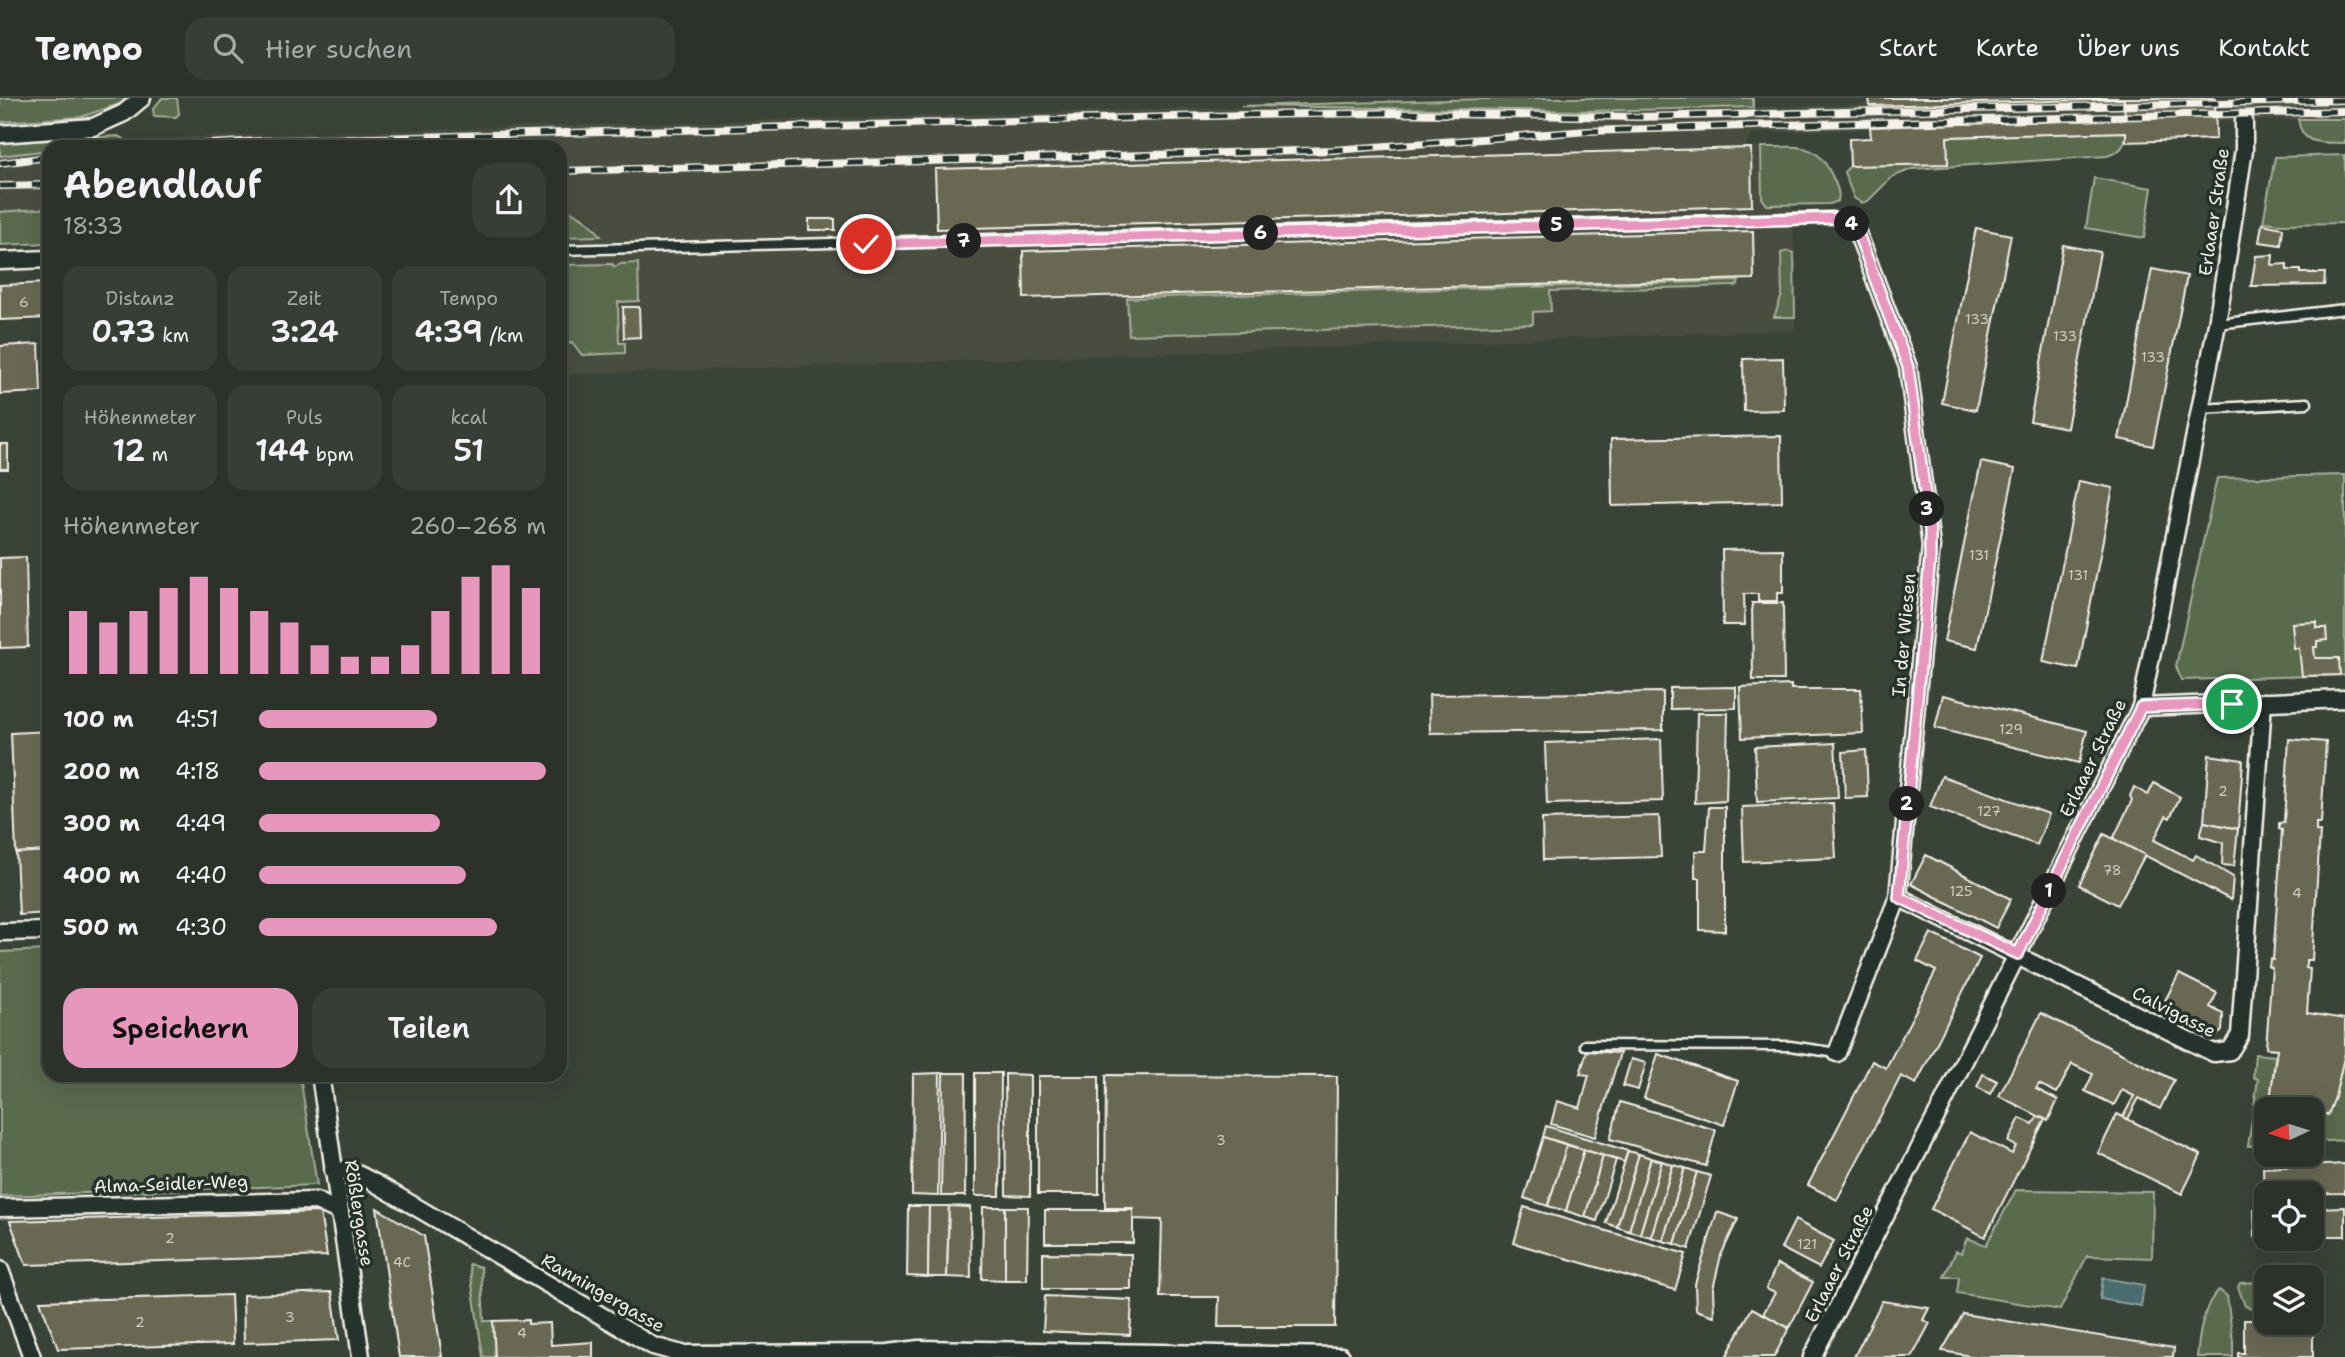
<!DOCTYPE html>
<html lang="de">
<meta charset="utf-8">
<style>
body{margin:0;font-family:"Shantell Sans",sans-serif;background:#383e36;color:#f1f3f6;height:100vh;display:flex;flex-direction:column;font-size:26px;white-space:nowrap}
*{box-sizing:border-box;margin:0}
p{font-size:23px;color:#a6aaa8}
.icon{flex:none;width:38px;height:38px;fill:none;stroke:currentColor;stroke-width:2;stroke-linecap:round;stroke-linejoin:round}
.map{position:relative;flex:1;overflow:hidden}
.panel{position:absolute;left:42px;top:42px;width:525px;height:942px;display:flex;flex-direction:column;background:#2c322a;border-radius:21px;box-shadow:0 7px 28px #0002,0 0 0 2px #484d47}
.panel>*{flex:none}
.needle{width:46px;rotate:266deg}
.controls{position:absolute;left:2254px;top:999px;display:grid;gap:14px}
.controls a{display:grid;place-items:center;width:70px;height:70px;border-radius:14px;background:#2c322a;box-shadow:0 7px 28px #0002,0 0 0 2px #484d47;font-size:35px}
.pin{position:absolute;display:grid;place-items:center;width:60px;height:60px;color:#fff;margin:-30px;border:4px solid #fff;border-radius:50%;box-shadow:0 2px 7px #0007}
.km{position:absolute;width:35px;height:35px;margin:-18px;border-radius:50%;background:#222;color:#fff;font-size:19px;line-height:35px;text-align:center}
.round{display:grid;place-items:center;flex:none;width:74px;height:74px;border-radius:21px;background:#383e36}
.overview{display:flex;align-items:center;justify-content:space-between;height:119px;padding:0 21px}
h1{font-size:38px;font-weight:600;line-height:52px}
.metrics{display:grid;grid-template-columns:repeat(3,1fr);gap:10px;height:119px;padding:7px 21px}
.metrics div{display:grid;align-content:center;border-radius:18px;background:#383e36;text-align:center}
.metrics b{font-size:30px;font-weight:600}
.metrics small{font-size:19px;font-weight:400}
.metrics p{font-size:19px}
.chart{height:196px;padding:14px 21px}
.chart p{display:flex;justify-content:space-between}
.chart svg{width:100%;height:126px;margin-top:7px;stroke:#e797bd;stroke-width:6}
.cta{display:flex;gap:14px;margin-top:auto;padding:14px 21px}
.cta a{flex:1;height:80px;border-radius:21px;background:#e797bd;color:#111;font-size:28px;font-weight:600;line-height:80px;text-align:center}
.cta a+a{background:#383e36;color:#f1f3f6}
ul{padding:0 21px;list-style:none;font-size:23px}
li{display:grid;grid-template-columns:112px 84px 1fr;align-items:center;height:52px}
li i{height:18px;border-radius:9px;background:#e797bd}
header{display:flex;align-items:center;gap:42px;box-sizing:border-box;height:98px;padding:0 35px;background:#2c322a;border-bottom:2px solid #484d47}
header strong{font-size:33px}
nav{display:flex;gap:38px;margin-inline-start:auto;font-size:24px}
.search{width:490px;height:63px;background:#383e36;display:flex;align-items:center;gap:18px;box-sizing:border-box;padding:0 24px;border-radius:21px;color:#a6aaa8;font-size:26px}
.map>svg:first-child{display:block}
.built{fill:#484e40}
.green{fill:#5a6b4d;stroke:#a7ae9a;stroke-width:2}
.water{fill:#486c6e;stroke:#8da19f;stroke-width:2}
.building{fill:#676752;stroke:#f4f1e8;stroke-width:2}
.lines{fill:none;stroke-linecap:round;stroke-linejoin:round}
.street-tunnel{stroke:#565d52;stroke-width:16;stroke-dasharray:16 8;stroke-linecap:butt}
.lane-casing{stroke:#f4f1e8;stroke-width:13}
.street-casing{stroke:#f4f1e8;stroke-width:21}
.lane{stroke:#26332d;stroke-width:8}
.street{stroke:#26332d;stroke-width:16}
.rail-casing{stroke:#f4f1e8;stroke-width:8}
.rail{stroke:#26332d;stroke-width:5;stroke-dasharray:16;stroke-linecap:butt}
.route-casing{stroke:#fff;stroke-width:14}
.route{stroke:#e797bd;stroke-width:9}
.labels{text-anchor:middle;dominant-baseline:central;stroke-width:7;stroke-linejoin:round;paint-order:stroke}
.number-label{font-size:14px;fill:#d1cec2}
.street-label{font-size:18px;fill:#f4f1e8;stroke:#26332d}
</style>
<header>
<strong>Tempo</strong>
<div class="search"><svg class="icon" aria-label="search" viewBox="0 0 24 24"><circle cx="10" cy="10" r="6"/><path d="M15 15l6 6"/></svg>Hier suchen</div>
<nav><a>Start</a><a>Karte</a><a>Über uns</a><a>Kontakt</a></nav>
</header>
<div class="map">
<svg width="2345" height="1259" viewBox="0 0 2345 1259">
<rect width="100%" height="100%" fill="#3a4338"/>
<filter id="ink" filterUnits="userSpaceOnUse"><feTurbulence type="fractalNoise" baseFrequency=".0143" numOctaves="2"/><feDisplacementMap in="SourceGraphic" scale="14" xChannelSelector="R" yChannelSelector="G"/><feConvolveMatrix kernelMatrix="1 2 1 2 8 2 1 2 1" color-interpolation-filters="sRGB"/></filter>
<g filter="url(#ink)">
<g class="built">
<polygon points="2166,0 2345,0 2345,21 2215,23 2207,19 1871,29 1870,31 1754,35 1747,43 1747,49 1761,49 1762,100 1770,107 1793,107 1795,232 560,277 560,49 78,49 194,39 337,34 1242,9 1373,8 1590,13"/>
<polygon points="49,52 49,110 0,114 0,97 3,96 0,95 0,58"/>
</g>
<g class="green">
<polygon points="0,0 126,0 122,5 81,19 0,24"/>
<polygon points="162,0 177,0 179,16 176,19 154,18 153,11"/>
<polygon points="1518,0 1753,0 1753,9 1590,13 1241,8"/>
<path d="M2298,21H2345V45C2322,44 2302,49 2298,21Z"/>
<path d="M2126,34C2126,48 2120,54 2107,58L1912,71L1892,79L1868,103L1862,105L1854,100L1844,74L1850,68L1948,65L1947,39Z"/>
<polygon points="118,38 129,44 49,49 49,52 0,58 0,45"/>
<path d="M1761,49C1799,50 1817,41 1834,82C1837,89 1840,95 1838,103L1830,106L1767,107L1762,100Z"/>
<polygon points="2345,57 2345,125 2282,126 2263,124 2275,59"/>
<polygon points="2094,80 2152,90 2144,140 2086,130"/>
<polygon points="49,110 49,145 0,147 0,114"/>
<path d="M560,112C576,111 592,126 601,138L560,139Z"/>
<polygon points="1788,153 1794,155 1795,219 1774,219 1782,197 1781,155"/>
<polygon points="638,165 639,203 618,204 619,245 625,245 625,255 582,257 572,244 560,249 560,167 613,166 614,169 621,166"/>
<polygon points="1739,183 1738,187 1735,188 1550,193 1551,213 1533,214 1533,226 1129,237 1127,200"/>
<polygon points="2345,377 2345,577 2181,582 2176,568 2217,380"/>
<polygon points="49,852 49,976 300,977 317,1087 0,1098 0,854"/>
<polygon points="2345,955 2345,1042 2312,1044 2312,1012 2266,1012 2266,1047 2248,1048 2258,981 2253,979 2255,956 2275,958 2270,1002 2281,1002 2281,999"/>
<polygon points="2016,1092 2153,1094 2152,1160 2087,1158 2060,1212 1957,1195 1959,1179 1944,1179 1956,1153 1961,1155 1967,1140 1986,1147"/>
<polygon points="469,1166 481,1169 484,1223 493,1223 495,1259 483,1259"/>
<polygon points="2259,1184 2266,1200 2266,1206 2255,1212 2245,1208 2238,1189 2240,1185"/>
<path d="M2219,1192L2227,1198L2233,1243V1259H2197C2199,1238 2203,1206 2219,1192Z"/>
</g>
<polygon class="water" points="2103,1180 2144,1187 2141,1208 2100,1201"/>
<g class="building">
<polygon points="1869,0 2215,0 2216,41 2126,44 2126,34 1947,39 1948,66 1850,68 1849,41 1871,40 1870,29 2125,21 2124,1 1870,8"/>
<polygon points="1751,50 1752,108 937,131 935,71"/>
<rect x="809" y="121" width="26" height="11"/>
<polygon points="2262,126 2283,130 2281,147 2259,144"/>
<polygon points="1976,130 2011,137 1976,312 1942,305"/>
<polygon points="1753,133 1754,181 1024,200 1023,153"/>
<polygon points="2063,147 2100,154 2067,330 2030,323"/>
<polygon points="2273,157 2272,167 2287,166 2287,172 2301,172 2301,175 2325,175 2324,187 2251,188 2256,158"/>
<polygon points="2152,171 2187,178 2153,348 2119,341"/>
<polygon points="49,185 49,220 0,222 0,187"/>
<polygon points="623,209 639,209 640,239 624,240"/>
<polygon points="39,246 41,294 0,296 0,248"/>
<polygon points="1783,260 1784,312 1744,313 1743,261"/>
<polygon points="1781,338 1782,404 1612,408 1611,341"/>
<rect x="0" y="346" width="8" height="25"/>
<polygon points="1981,364 2015,371 1977,550 1944,543"/>
<polygon points="2079,383 2113,390 2078,571 2043,564"/>
<polygon points="1783,451 1783,495 1777,495 1777,503 1758,503 1758,496 1744,496 1745,527 1723,527 1722,452"/>
<polygon points="26,459 28,549 0,550 0,460"/>
<polygon points="1752,505 1783,505 1784,582 1753,582"/>
<polygon points="2317,524 2317,530 2326,530 2327,542 2317,543 2317,549 2314,549 2315,560 2339,560 2340,577 2302,578 2299,550 2294,550 2292,525"/>
<polygon points="1791,587 1791,591 1861,591 1863,635 1742,640 1740,589"/>
<polygon points="1736,589 1736,610 1670,611 1670,590"/>
<polygon points="1663,594 1663,632 1430,635 1429,597"/>
<polygon points="1943,597 2087,633 2079,665 1935,630"/>
<polygon points="1697,615 1728,615 1726,703 1695,705"/>
<polygon points="49,633 49,753 16,755 11,635"/>
<polygon points="1661,641 1663,703 1547,706 1545,645"/>
<polygon points="2289,641 2326,644 2321,725 2316,725 2316,733 2320,734 2312,862 2306,862 2306,870 2310,871 2307,915 2345,921 2345,955 2335,999 2328,1017 2281,999 2282,1002 2270,1002 2277,951 2266,950 2272,870 2269,869 2270,861 2273,862 2282,732 2279,731 2279,725 2284,724"/>
<polygon points="1835,645 1838,700 1757,704 1755,649"/>
<polygon points="1866,652 1868,699 1845,700 1843,654"/>
<polygon points="2209,657 2243,662 2238,731 2204,724"/>
<polygon points="1942,678 2049,716 2037,747 1930,709"/>
<polygon points="2154,685 2180,699 2170,720 2166,718 2154,742 2193,762 2196,757 2233,779 2231,802 2113,741 2132,702 2130,698 2134,689 2148,697"/>
<polygon points="1833,705 1836,760 1744,764 1742,709"/>
<polygon points="1709,709 1725,709 1725,833 1700,832 1700,780 1695,780 1695,753 1706,753"/>
<polygon points="1659,718 1661,759 1543,762 1542,721"/>
<polygon points="2204,724 2238,731 2234,768 2222,767 2223,745 2200,738"/>
<polygon points="2104,736 2145,757 2118,807 2079,787"/>
<polygon points="49,753 49,815 19,817 16,755"/>
<polygon points="1926,757 2011,801 1996,830 1911,786"/>
<polygon points="1931,835 1980,860 1916,986 1901,978 1837,1102 1808,1087 1872,963 1886,970 1936,873 1917,863"/>
<polygon points="2179,876 2217,895 2210,909 2223,916 2222,933 2216,938 2161,910"/>
<polygon points="2041,915 2174,982 2160,1011 2139,1000 2128,1021 2123,1019 2134,998 2122,992 2114,1007 2085,993 2093,976 2072,966 2057,995 2039,986 2036,991 2058,1002 2048,1023 1999,998"/>
<polygon points="1587,953 1620,955 1595,1039 1551,1026 1557,1003 1580,1010 1589,977 1580,976"/>
<polygon points="1658,956 1738,983 1724,1027 1644,1000"/>
<polygon points="1631,961 1646,965 1638,992 1623,988"/>
<polygon points="940,975 938,1098 912,1097 913,976"/>
<polygon points="943,975 966,975 965,1098 941,1098"/>
<polygon points="975,975 1001,975 1000,1098 975,1098"/>
<polygon points="1005,976 1030,977 1030,1098 1006,1097"/>
<polygon points="1983,976 1997,983 1990,996 1977,989"/>
<polygon points="1106,977 1337,978 1335,1229 1218,1229 1219,1199 1160,1199 1162,1122 1133,1121 1133,1110 1105,1110"/>
<rect x="1038" y="978" width="61" height="118"/>
<polygon points="1620,1004 1716,1032 1706,1068 1610,1041"/>
<polygon points="2117,1016 2201,1057 2182,1096 2098,1055"/>
<polygon points="2038,1018 2045,1021 1985,1139 1931,1111 1970,1034 2012,1056 2016,1048 2008,1044 2020,1020 2033,1026"/>
<polygon points="1546,1028 1628,1053 1624,1064 1543,1039"/>
<polygon points="1543,1039 1567,1047 1548,1108 1524,1100"/>
<polygon points="1567,1047 1584,1052 1566,1113 1548,1108"/>
<polygon points="1584,1052 1603,1058 1585,1119 1566,1113"/>
<polygon points="1628,1053 1639,1056 1617,1129 1606,1125"/>
<polygon points="1639,1056 1651,1060 1629,1133 1617,1129"/>
<polygon points="1603,1058 1616,1062 1597,1123 1585,1119"/>
<polygon points="1651,1060 1662,1063 1640,1136 1629,1133"/>
<polygon points="1662,1063 1673,1067 1651,1139 1640,1136"/>
<polygon points="2345,1066 2345,1095 2266,1096 2264,1099 2263,1070"/>
<polygon points="1673,1067 1685,1070 1663,1143 1651,1139"/>
<polygon points="1685,1070 1697,1074 1675,1146 1663,1143"/>
<polygon points="1697,1074 1711,1078 1689,1151 1675,1146"/>
<polygon points="908,1108 929,1108 928,1179 907,1178"/>
<polygon points="929,1108 949,1108 947,1179 928,1179"/>
<polygon points="949,1108 970,1109 971,1180 947,1179"/>
<polygon points="983,1109 1005,1109 1005,1182 982,1181"/>
<polygon points="1005,1109 1028,1109 1027,1182 1005,1182"/>
<polygon points="1524,1109 1686,1156 1675,1192 1514,1145"/>
<polygon points="2345,1109 2345,1138 2312,1138 2312,1110"/>
<polygon points="377,1110 424,1138 442,1259 399,1259"/>
<polygon points="2266,1110 2266,1139 2255,1139 2254,1111"/>
<rect x="1045" y="1112" width="88" height="33"/>
<polygon points="320,1114 327,1158 26,1167 10,1123"/>
<polygon points="1717,1114 1738,1121 1721,1157 1713,1191 1714,1218 1696,1212 1695,1186"/>
<polygon points="1795,1122 1834,1143 1819,1170 1781,1150"/>
<polygon points="1043,1155 1131,1156 1131,1191 1043,1191"/>
<polygon points="1777,1166 1813,1184 1789,1230 1763,1216 1775,1195 1766,1191"/>
<polygon points="332,1194 339,1242 244,1245 243,1197"/>
<polygon points="231,1197 233,1246 58,1251 40,1203"/>
<polygon points="1045,1198 1132,1202 1130,1237 1043,1233"/>
<polygon points="1882,1203 1929,1210 1923,1222 1930,1225 1912,1259 1854,1259"/>
<polygon points="1752,1210 1789,1230 1774,1259 1726,1259"/>
<polygon points="1963,1216 2174,1250 2173,1259 1977,1259 1942,1253"/>
<polygon points="528,1222 528,1226 550,1225 551,1247 593,1244 593,1259 495,1259 493,1223"/>
<polygon points="2244,1222 2266,1222 2266,1225 2312,1225 2313,1222 2313,1259 2238,1259 2238,1255 2244,1255"/>
</g>
<g class="lines">
<polyline class="street-tunnel" points="2242,0 2244,23"/>
<defs>
<g id="lane">
<polyline points="560,152 1832,119 1849,123"/>
<polyline points="2217,226 2345,211"/>
<polyline points="2200,311 2307,305"/>
<polyline points="1585,947 1790,948 1837,955"/>
</g>
<g id="street">
<polyline points="0,36 93,29 124,15 142,0"/>
<polyline points="0,163 49,161"/>
<polyline points="2141,609 2345,601"/>
<polyline points="1898,799 2214,955 2230,953 2240,937 2263,604"/>
<polyline points="0,834 49,833"/>
<polyline points="1837,955 1898,799 1931,448 1908,269 1861,144 1855,130 1849,123"/>
<polyline points="320,976 361,1259"/>
<polyline points="333,1072 352,1073 375,1085 653,1248 682,1256 888,1255 919,1251 1341,1258"/>
<polyline points="0,1110 316,1103 340,1114"/>
<polyline points="0,1172 32,1259"/>
<polyline points="1812,1259 1941,1009 2141,609 2217,226 2244,52 2244,23"/>
</g>
</defs>
<use href="#lane" class="lane-casing"/>
<use href="#street" class="street-casing"/>
<use href="#lane" class="lane"/>
<use href="#street" class="street"/>
<defs>
<g id="rail">
<polyline points="155,49 262,43 1248,17 1382,15 1638,19 2345,2"/>
<polyline points="0,65 49,59"/>
<polyline points="560,73 1334,52 1588,33 1776,27 2345,13"/>
<polyline points="0,88 49,87"/>
</g>
</defs>
<use href="#rail" class="rail-casing"/>
<use href="#rail" class="rail"/>
</g>
</g>
<g class="lines" filter="url(#ink)">
<defs>
<polyline id="route" points="866,146 1841,120 1851,125 1857,133 1908,269 1930,433 1930,460 1899,799 2018,856 2141,609 2232,606"/>
</defs>
<use href="#route" class="route-casing"/>
<use href="#route" class="route"/>
</g>
<g class="labels">
<g class="number-label">
<text x="24" y="204">6</text>
<text x="1977" y="221">133</text>
<text x="2065" y="238">133</text>
<text x="2153" y="259">133</text>
<text x="1979" y="457">131</text>
<text x="2078" y="477">131</text>
<text x="2011" y="631">129</text>
<text x="2223" y="693">2</text>
<text x="1989" y="713">127</text>
<text x="2112" y="772">78</text>
<text x="1961" y="793">125</text>
<text x="2297" y="795">4</text>
<text x="1221" y="1042">3</text>
<text x="170" y="1140">2</text>
<text x="1807" y="1146">121</text>
<text x="402" y="1164">4C</text>
<text x="290" y="1219">3</text>
<text x="140" y="1224">2</text>
<text x="522" y="1235">4</text>
</g>
<g class="street-label">
<text transform="translate(2214 114) rotate(-82)">Erlaaer Straße</text>
<text transform="translate(1904 537) rotate(-85)">In der Wiesen</text>
<text transform="translate(2093 660) rotate(-64)">Erlaaer Straße</text>
<text transform="translate(2174 914) rotate(27)">Calvigasse</text>
<text transform="translate(171 1086) rotate(-2)">Alma-Seidler-Weg</text>
<text transform="translate(359 1115) rotate(81)">Rößlergasse</text>
<text transform="translate(1839 1166) rotate(-63)">Erlaaer Straße</text>
<text transform="translate(603 1195) rotate(30)">Ranningergasse</text>
</g>
</g>
</svg>
<div class="controls">
<a><svg class="needle" viewBox="-14 -14 28 28"><path d="M0-13l5 13h-10z" fill="#e53935"/><path d="M0 13l5-13h-10z" fill="#a6aaa8"/></svg></a>
<a><svg class="icon" aria-label="locate" viewBox="0 0 24 24"><circle cx="12" cy="12" r="6"/><path d="M12 2v4M12 18v4M2 12h4M18 12h4"/></svg></a>
<a><svg class="icon" aria-label="layers" viewBox="0 0 24 24"><path d="M12 4l9 5-9 5-9-5zM3 14l9 5 9-5"/></svg></a>
</div>
<div class="pin" style="left:2232px;top:606px;background:#1e9e55"><svg class="icon" aria-label="arrive" viewBox="0 0 24 24"><path d="M6 21V4h12l-3 4 3 4H6"/></svg></div>
<div class="pin" style="left:866px;top:146px;background:#d93025"><svg class="icon" aria-label="check" viewBox="0 0 24 24"><path d="M5 12l5 5 9-10"/></svg></div>
<b class="km" style="left:2049px;top:793px">1</b>
<b class="km" style="left:1907px;top:706px">2</b>
<b class="km" style="left:1927px;top:411px">3</b>
<b class="km" style="left:1852px;top:126px">4</b>
<b class="km" style="left:1557px;top:127px">5</b>
<b class="km" style="left:1261px;top:135px">6</b>
<b class="km" style="left:964px;top:143px">7</b>
<section class="panel">
<div class="overview"><div><h1>Abendlauf</h1><p>18:33</p></div><a class="round"><svg class="icon" aria-label="share" viewBox="0 0 24 24"><path d="M12 15V3M7 8l5-5 5 5M5 13v7h14v-7"/></svg></a></div>
<div class="metrics">
<div><p>Distanz</p><b>0.73<small> km</small></b></div>
<div><p>Zeit</p><b>3:24</b></div>
<div><p>Tempo</p><b>4:39<small> /km</small></b></div>
</div>
<div class="metrics">
<div><p>Höhenmeter</p><b>12<small> m</small></b></div>
<div><p>Puls</p><b>144<small> bpm</small></b></div>
<div><p>kcal</p><b>51</b></div>
</div>
<div class="chart"><p><span>Höhenmeter</span>260–268 m</p>
<svg viewBox="0 0 160 44" preserveAspectRatio="none"><path d="M5 44V22M15 44V26M25 44V22M35 44V14M45 44V10M55 44V14M65 44V22M75 44V26M85 44V34M95 44V38M105 44V38M115 44V34M125 44V22M135 44V10M145 44V6M155 44V14"/></svg>
</div>
<ul>
<li><b>100 m</b>4:51<i style="width:62%"></i></li>
<li><b>200 m</b>4:18<i style="width:100%"></i></li>
<li><b>300 m</b>4:49<i style="width:63%"></i></li>
<li><b>400 m</b>4:40<i style="width:72%"></i></li>
<li><b>500 m</b>4:30<i style="width:83%"></i></li>
</ul>
<div class="cta"><a>Speichern</a><a>Teilen</a></div>
</section>
</div>
